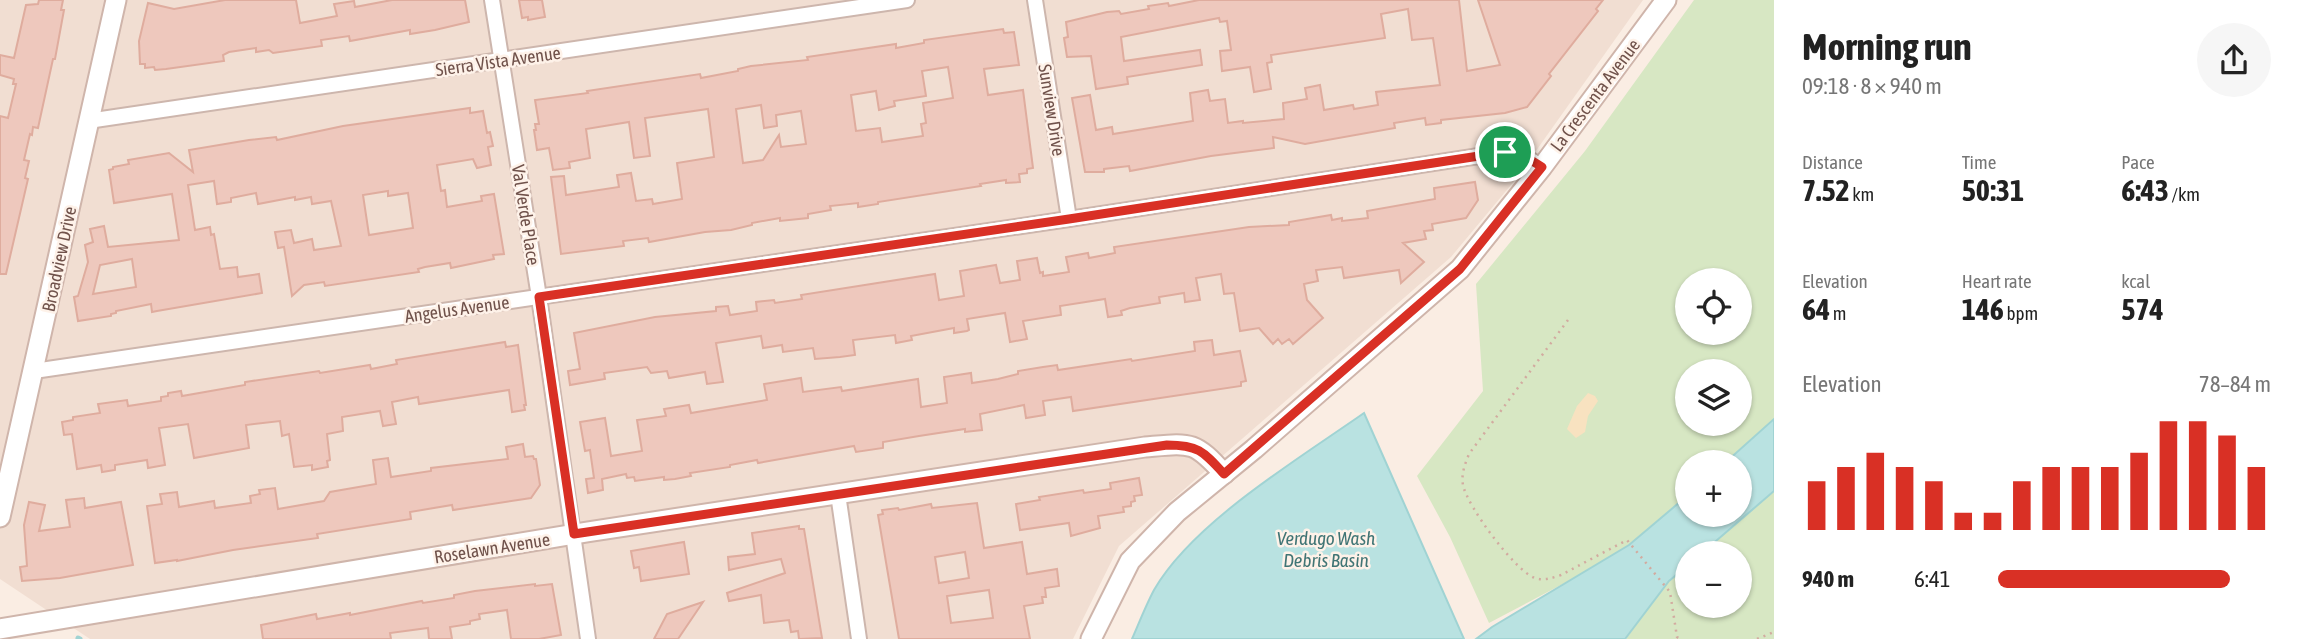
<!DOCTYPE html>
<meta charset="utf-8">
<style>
body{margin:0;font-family:"Asap Condensed",sans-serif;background:#f6f6f6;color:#222;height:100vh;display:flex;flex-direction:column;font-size:26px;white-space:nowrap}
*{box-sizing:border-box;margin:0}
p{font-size:23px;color:#767676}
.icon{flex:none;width:38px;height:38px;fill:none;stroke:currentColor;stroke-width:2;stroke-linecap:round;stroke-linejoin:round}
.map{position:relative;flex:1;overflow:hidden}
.drawer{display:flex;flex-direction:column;background:#fff;width:525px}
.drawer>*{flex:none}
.tools{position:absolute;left:1675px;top:268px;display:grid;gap:14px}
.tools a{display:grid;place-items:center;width:77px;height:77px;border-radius:50%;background:#fff;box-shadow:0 2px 5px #0004;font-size:35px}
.pin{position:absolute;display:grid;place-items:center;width:60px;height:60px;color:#fff;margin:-30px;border:4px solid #fff;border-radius:50%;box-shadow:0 2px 7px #0007}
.round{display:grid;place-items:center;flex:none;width:74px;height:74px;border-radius:37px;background:#f6f6f6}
.overview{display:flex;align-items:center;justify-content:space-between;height:119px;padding:0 28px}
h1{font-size:38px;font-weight:700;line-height:52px}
.metrics{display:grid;grid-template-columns:repeat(3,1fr);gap:10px;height:119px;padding:7px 28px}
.metrics div{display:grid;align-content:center}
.metrics b{font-size:30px;font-weight:700}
.metrics small{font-size:19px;font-weight:400}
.metrics p{font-size:19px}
.chart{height:196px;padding:14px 28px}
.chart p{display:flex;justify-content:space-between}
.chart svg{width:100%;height:126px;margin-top:7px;stroke:#d93025;stroke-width:6}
ul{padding:0 28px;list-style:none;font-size:23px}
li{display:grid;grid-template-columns:112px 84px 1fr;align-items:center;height:52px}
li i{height:18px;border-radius:9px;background:#d93025}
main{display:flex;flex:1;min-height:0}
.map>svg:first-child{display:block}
.residential{fill:#f1ded2}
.green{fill:#d7e7c3;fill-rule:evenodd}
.sand{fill:#f8e2c0}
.water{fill:#b9e2e1;stroke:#a0d3d3;stroke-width:2}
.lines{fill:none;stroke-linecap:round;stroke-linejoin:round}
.stream{stroke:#a0d3d3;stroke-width:5}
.building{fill:#eec8bd;stroke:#dfac9e;stroke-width:2;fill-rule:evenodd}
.street-casing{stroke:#cdb6ad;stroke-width:18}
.secondary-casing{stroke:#cfb5ab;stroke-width:23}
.path{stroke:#d2aba0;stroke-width:2.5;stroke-dasharray:2 5;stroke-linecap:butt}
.street{stroke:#fff;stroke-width:14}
.secondary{stroke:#fff;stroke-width:19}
.route-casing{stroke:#fff;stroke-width:14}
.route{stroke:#d93025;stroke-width:9}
.labels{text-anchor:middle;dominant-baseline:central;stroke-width:5;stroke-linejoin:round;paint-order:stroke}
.street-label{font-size:18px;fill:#70524b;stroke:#fef2e9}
.water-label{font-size:19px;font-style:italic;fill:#407575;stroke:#fef2e9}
</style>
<main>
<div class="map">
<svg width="1774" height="639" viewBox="0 0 1774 639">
<rect width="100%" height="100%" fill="#faede3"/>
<polygon class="residential" points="0,0 1643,0 1516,179 1451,257 1119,546 1073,639 90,639 0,579"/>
<path class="green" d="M1694,0H1774V639H1626L1660,592L1627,550L1489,623L1450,537L1417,476L1483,391L1476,284L1585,151ZM1687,280H1740V332H1687ZM1687,371H1740V424H1687ZM1687,462H1740V514H1687ZM1687,553H1740V606H1687Z"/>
<polygon class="sand" points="1588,393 1595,396 1598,401 1588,416 1585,432 1576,438 1567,429 1577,406"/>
<g class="water">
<path d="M1364,413L1464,639H1132C1139,623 1146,605 1154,590C1193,522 1300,458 1364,413Z"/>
<polygon points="1774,419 1774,491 1702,553 1687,553 1687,566 1669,581 1625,639 1476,639 1492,627 1629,545 1687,496 1687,514 1740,514 1740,462 1726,462"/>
</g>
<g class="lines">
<polyline class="stream" points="78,638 80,639"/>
</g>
<g class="building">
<polygon points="39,0 63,0 61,10 64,10 55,59 53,59 38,128 33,127 32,135 30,134 24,160 29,161 25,178 28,179 6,274 0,274 0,116 8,118 16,84 13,84 14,79 0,75 0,55 14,58 26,5 38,4"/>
<polygon points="225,0 296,0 300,23 337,16 334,4 354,1 355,7 392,0 465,0 469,22 435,30 410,34 410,30 350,41 349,36 321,40 322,46 273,53 269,50 256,52 256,48 229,52 223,55 224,61 166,69 155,70 154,67 145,68 145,64 140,64 139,41 148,3 174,9"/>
<polygon points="519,0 542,0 545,17 528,20 528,17 522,18"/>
<polygon points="1199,0 1459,0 1467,71 1500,65 1478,0 1603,0 1596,9 1598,11 1549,74 1551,76 1527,107 1505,113 1441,120 1441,123 1426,125 1425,118 1394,123 1395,128 1305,144 1273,137 1274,148 1211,156 1130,171 1129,166 1104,169 1104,172 1085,172 1072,98 1090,95 1096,130 1112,127 1113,134 1193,121 1190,93 1208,90 1210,101 1225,99 1228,123 1243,121 1243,123 1284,119 1283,103 1307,99 1305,88 1320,85 1324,110 1353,105 1354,109 1378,105 1376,92 1440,85 1433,38 1412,40 1408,9 1381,14 1385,38 1271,55 1272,62 1267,63 1271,89 1254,92 1250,67 1222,71 1220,51 1231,50 1227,21 1220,22 1219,18 1121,37 1124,61 1200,50 1202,65 1127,77 1128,84 1096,89 1091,56 1067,57 1064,38 1068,37 1066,22 1107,12 1119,11 1121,14 1149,9 1148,6 1168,3 1169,6"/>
<path d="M1003,29L1004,33L1014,32L1019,65L984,69L988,95L1023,90L1033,168L1027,169V173L1019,174L1020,182L1006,183V180L980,184L981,186L878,202V204L858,207V203L830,206L831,210L808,214V218L780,221V218L752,223V225L731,230L705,232L649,242L648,238L623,241L624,246L561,254L551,177L564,176L566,195L619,187L617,175L631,173L636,201L652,199L653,204L682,199L677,163L714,157L708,109L645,118L650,156L634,158L629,122L586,129L590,158L569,162L570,168L553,170L549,148L537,150L534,130H536L535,124H539L535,100L588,93L587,91L700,74L701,78L738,71V69L751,66L808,60L807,57L896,44V48L924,43V40ZM948,67L953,98L923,103L926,123L921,124L923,136L882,142L880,128L856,131L851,95L876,91L879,110L895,106L894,101L926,96L922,71ZM761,105L764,128L777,126L776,115L801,111L806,144L781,147L779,135L763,160L743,163L736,109Z"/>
<path d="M470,108V113L483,111L487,133L490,132L493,146L488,147L491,165L477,168L473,159L437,165L441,191L445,190L447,207L482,201L481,196L494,194L504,254L493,255L494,259L451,268L450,263L425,267L418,269L419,272L325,286L324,282L304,285L292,296L284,247L278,248L275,232L291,230L294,243L312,239L314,250L341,246L331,201L312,204L311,197L295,200V197L258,204L256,193L231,198V202L217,204L214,181L188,185L195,230L210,227L211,235L214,234L220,269L237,267L238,277L259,274L262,293L157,311L152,312L151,304L116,311V313L111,314V316L78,321L74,297L78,296L88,262L85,245L93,242L90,229L104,226L108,247L179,240L172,194L114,203L109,170L113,169V167L129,164L128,160L169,153L193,172L189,150L249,140L276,137L277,140L343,126ZM388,191V196L408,193L413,228L369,235L363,195ZM132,259L136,287L93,294L100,265Z"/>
<polygon points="1475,182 1478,200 1466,218 1432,224 1433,230 1424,231 1426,239 1403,243 1424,262 1401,283 1399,270 1344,278 1342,267 1316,270 1318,281 1304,284 1307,300 1323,318 1293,344 1289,339 1282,344 1278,339 1273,344 1259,328 1240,331 1234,293 1224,294 1221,274 1196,278 1200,300 1185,302 1184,293 1159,297 1160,303 1130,308 1121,311 1122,315 1108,317 1105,299 1060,306 1061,315 1023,321 1027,339 1010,342 1005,313 967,319 969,330 967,331 954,333 954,328 911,336 912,340 896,343 895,335 853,340 855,355 840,357 815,359 813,348 783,352 782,345 763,348 761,336 716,343 723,382 707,384 705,372 669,378 667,371 651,373 647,367 604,373 605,379 570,385 568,371 580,369 574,333 655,317 716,311 716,307 728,306 730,315 757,311 756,302 774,300 775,303 802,299 801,295 935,274 939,300 964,296 960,271 996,265 1000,283 1020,280 1017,261 1037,258 1040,273 1043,272 1043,276 1069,272 1066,257 1088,253 1089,258 1115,253 1114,247 1249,227 1289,225 1289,222 1331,215 1332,220 1342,218 1342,221 1368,218 1367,211 1435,199 1434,188"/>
<polygon points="1212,340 1214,355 1240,351 1246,381 1241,382 1241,386 1073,411 1071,397 1043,401 1045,415 1026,418 1024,405 980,414 982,430 965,432 965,429 919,436 883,442 883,448 856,452 854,446 758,463 757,460 730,465 730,467 690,473 691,476 675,479 664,480 664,477 635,481 634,477 627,478 626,474 602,479 603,490 588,493 586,479 594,478 590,450 585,451 580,422 605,418 611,456 642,451 637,420 666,416 664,409 689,405 691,413 767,400 764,384 801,378 803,392 841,387 842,391 918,379 921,407 947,403 944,377 971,373 972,383 998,379 1018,374 1018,371 1043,367 1057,365 1058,370 1131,359 1132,361 1195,351 1194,342"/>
<polygon points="505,342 506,347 518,345 526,405 524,405 525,410 512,412 509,390 419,404 418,397 392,402 396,424 383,426 380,411 342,417 343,431 327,434 330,460 327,461 328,467 312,470 312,465 294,467 289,434 282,436 280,421 246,425 249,448 194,458 188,424 159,428 165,465 148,468 147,460 115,465 115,470 102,472 101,465 77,469 72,434 64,435 62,422 73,420 73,417 100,413 98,404 127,400 128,406 161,401 161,397 168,396 168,393 181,391 182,396 245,385 245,382 319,371 320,373 370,365 371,369 397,364 396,360"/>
<polygon points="523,444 525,457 533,456 534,459 536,459 540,485 531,498 453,510 452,505 410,512 411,519 317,534 318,538 233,550 177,561 177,560 155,563 147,506 162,504 160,494 177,492 179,507 214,501 215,508 251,503 250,496 260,494 259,490 275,488 278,509 324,501 330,492 376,484 373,460 388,458 391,477 431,471 431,468 508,459 506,447"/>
<polygon points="1139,478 1142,495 1134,496 1135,501 1131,502 1131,506 1123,507 1124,512 1098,516 1100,528 1071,536 1069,523 1020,530 1016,504 1040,500 1039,497 1083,490 1084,493 1111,489 1110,483"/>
<polygon points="84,498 85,508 121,502 133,565 60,578 22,581 20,567 27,566 24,525 29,502 45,505 39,531 70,527 66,500"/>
<path d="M977,503L984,548L1022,542L1027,574L1057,569L1059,586L1045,588L1046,597H1042L1043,603L1024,606L1030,639H899L878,515L883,514L882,510L898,508L899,510L931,504L932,508ZM965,552L969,578L939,583L935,557ZM989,590L993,618L951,623L947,596Z"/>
<polygon points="799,526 799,529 804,529 822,638 799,639 798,631 791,632 789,620 764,623 761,595 729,601 727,593 785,573 781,559 729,570 728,557 755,554 752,533"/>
<polygon points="684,542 689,574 641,581 639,567 634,568 631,551"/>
<polygon points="535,584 535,586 552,584 561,635 539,639 511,639 507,610 479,614 480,619 470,621 470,624 450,627 452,639 429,639 428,628 390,633 391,639 263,639 261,625 316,614 317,619 350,613 350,615 422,601 423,603 454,598 454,595 475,591"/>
<polygon points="703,602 678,639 654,639 667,614"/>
</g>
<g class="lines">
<defs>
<g id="street">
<polyline points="492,0 539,297 588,639"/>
<polyline points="1035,0 1069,219"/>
<polyline points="88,121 907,0"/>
<polyline points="34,371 1069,219 1505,152 1521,154 1542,167"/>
<polyline points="838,494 859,639"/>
</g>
<g id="secondary">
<polyline points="0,517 116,0"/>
<path d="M0,629L587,532L1145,447C1190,443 1194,440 1224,474"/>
<polyline points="1091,639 1130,561 1177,512 1254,449 1460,269 1542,167 1666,0"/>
</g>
</defs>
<use href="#street" class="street-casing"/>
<use href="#secondary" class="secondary-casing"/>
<g class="path">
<path d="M1568,320L1469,454C1465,464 1461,474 1463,485C1467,506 1515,571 1535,578C1544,581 1552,578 1561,575L1627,540L1670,592L1677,637L1680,639"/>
<polyline points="1757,639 1774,632"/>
</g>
<use href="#street" class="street"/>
<use href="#secondary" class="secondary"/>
</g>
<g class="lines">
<defs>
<path id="route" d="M1505,152L1521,154L1542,167L1460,269L1224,474C1203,451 1198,445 1167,445L574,534L539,297L1069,219Z"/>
</defs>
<use href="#route" class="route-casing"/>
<use href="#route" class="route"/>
</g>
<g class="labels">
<g class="street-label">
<text transform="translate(498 61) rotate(-8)">Sierra Vista Avenue</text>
<text transform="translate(1595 95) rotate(-53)">La Crescenta Avenue</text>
<text transform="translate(1052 110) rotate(81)">Sunview Drive</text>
<text transform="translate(526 215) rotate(81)">Val Verde Place</text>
<text transform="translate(59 259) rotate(-78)">Broadview Drive</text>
<text transform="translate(457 309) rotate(-8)">Angelus Avenue</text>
<text transform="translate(492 548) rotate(-9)">Roselawn Avenue</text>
</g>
<g class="water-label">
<text x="1326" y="538">Verdugo Wash<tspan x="1326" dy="22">Debris Basin</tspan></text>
</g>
</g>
</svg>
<div class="tools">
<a><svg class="icon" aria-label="locate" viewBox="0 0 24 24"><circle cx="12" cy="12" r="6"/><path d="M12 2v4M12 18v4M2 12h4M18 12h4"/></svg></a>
<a><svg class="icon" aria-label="layers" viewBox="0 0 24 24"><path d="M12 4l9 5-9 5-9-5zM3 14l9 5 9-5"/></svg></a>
<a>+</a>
<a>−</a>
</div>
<div class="pin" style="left:1505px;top:152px;background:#1e9e55"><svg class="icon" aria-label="arrive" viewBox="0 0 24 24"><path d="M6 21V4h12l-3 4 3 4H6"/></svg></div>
</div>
<section class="drawer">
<div class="overview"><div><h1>Morning run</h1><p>09:18 · 8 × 940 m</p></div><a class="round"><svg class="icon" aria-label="share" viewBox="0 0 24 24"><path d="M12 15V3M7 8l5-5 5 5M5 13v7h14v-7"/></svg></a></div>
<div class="metrics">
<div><p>Distance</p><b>7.52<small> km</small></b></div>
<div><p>Time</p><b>50:31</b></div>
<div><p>Pace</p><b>6:43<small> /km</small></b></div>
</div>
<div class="metrics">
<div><p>Elevation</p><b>64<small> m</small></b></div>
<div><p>Heart rate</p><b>146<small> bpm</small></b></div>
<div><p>kcal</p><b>574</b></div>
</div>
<div class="chart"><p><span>Elevation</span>78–84 m</p>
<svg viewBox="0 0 160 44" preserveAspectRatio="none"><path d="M5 44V27M15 44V22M25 44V17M35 44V22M45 44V27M55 44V38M65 44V38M75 44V27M85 44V22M95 44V22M105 44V22M115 44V17M125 44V6M135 44V6M145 44V11M155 44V22"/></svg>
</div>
<ul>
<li><b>940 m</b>6:41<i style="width:85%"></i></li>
</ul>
</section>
</main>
